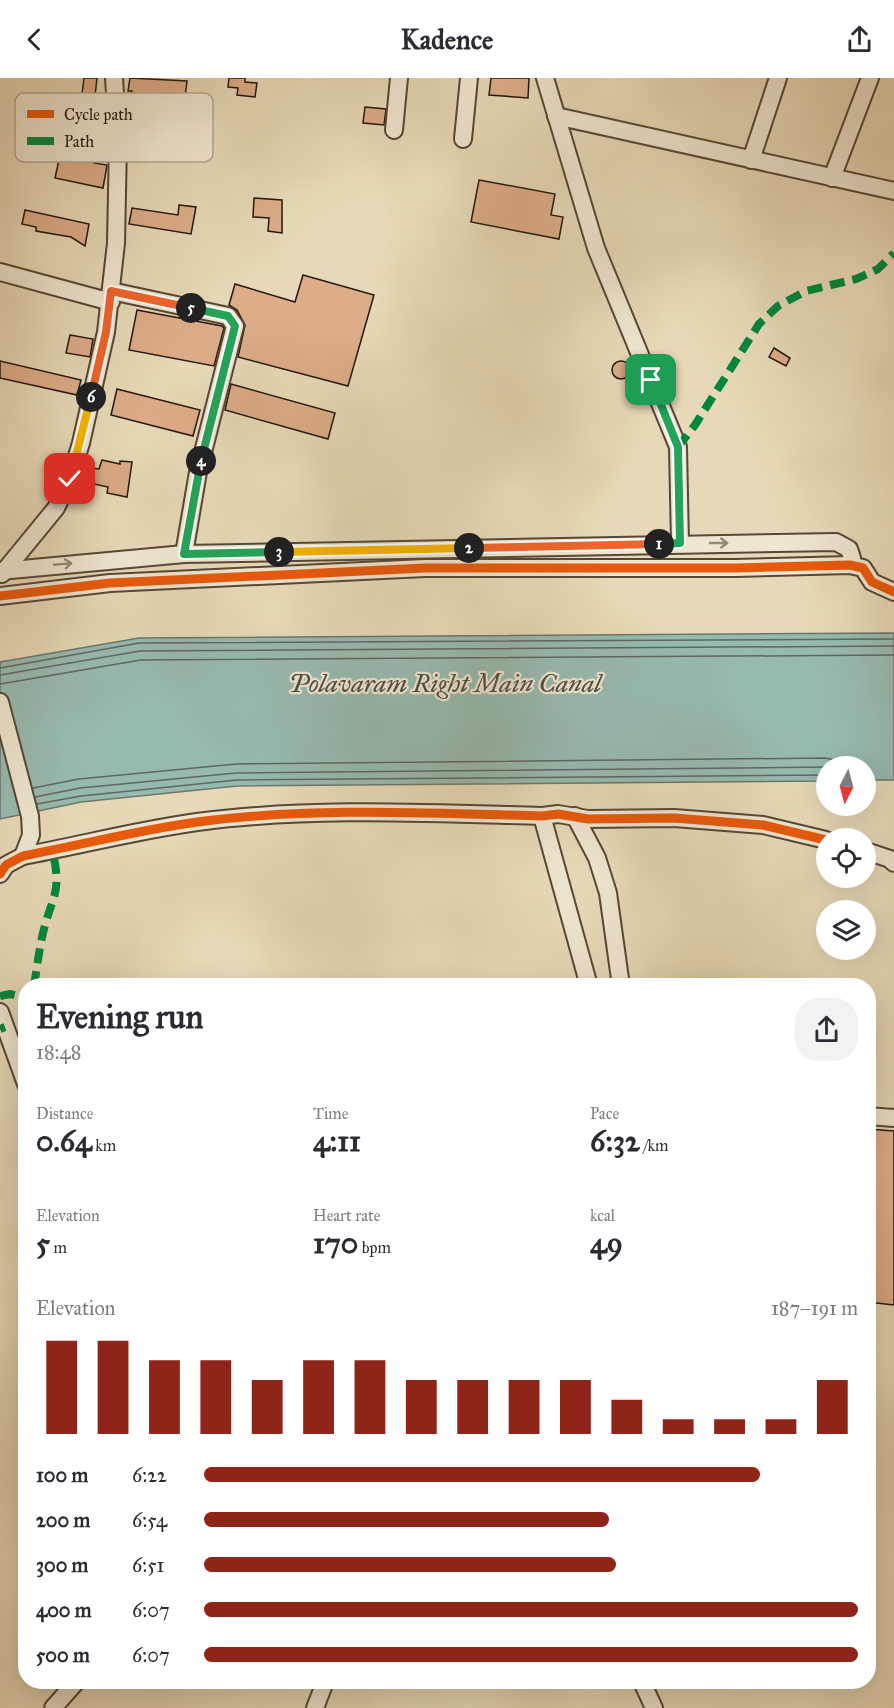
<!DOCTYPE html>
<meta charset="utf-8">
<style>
body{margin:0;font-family:"IM FELL Great Primer",serif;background:#f2f2f3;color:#2b2b33;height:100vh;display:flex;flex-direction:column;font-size:22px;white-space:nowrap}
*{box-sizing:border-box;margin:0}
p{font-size:20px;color:#7c7c81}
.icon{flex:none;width:33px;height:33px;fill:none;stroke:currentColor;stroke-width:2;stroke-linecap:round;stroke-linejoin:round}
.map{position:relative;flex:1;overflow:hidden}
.side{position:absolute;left:18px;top:900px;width:858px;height:711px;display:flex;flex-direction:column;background:#fff;border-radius:24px;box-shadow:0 6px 24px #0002}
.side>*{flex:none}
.needle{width:39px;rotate:186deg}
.tools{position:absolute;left:816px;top:678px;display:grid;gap:12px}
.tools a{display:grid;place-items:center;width:60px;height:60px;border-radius:50%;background:#fff;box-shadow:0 6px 24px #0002;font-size:30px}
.pin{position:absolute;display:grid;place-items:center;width:51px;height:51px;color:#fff;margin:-26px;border-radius:12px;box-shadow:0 3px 9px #0006}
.km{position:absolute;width:30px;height:30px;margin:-15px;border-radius:50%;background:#222;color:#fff;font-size:16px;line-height:30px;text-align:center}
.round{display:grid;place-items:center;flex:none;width:63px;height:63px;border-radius:24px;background:#f2f2f3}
.headline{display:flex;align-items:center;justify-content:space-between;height:102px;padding:0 18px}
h1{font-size:33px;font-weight:700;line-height:45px}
.stats{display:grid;grid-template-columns:repeat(3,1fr);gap:9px;height:102px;padding:6px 18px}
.stats div{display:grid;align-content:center}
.stats b{font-size:30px;font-weight:700}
.stats small{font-size:16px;font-weight:400}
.stats p{font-size:16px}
.chart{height:168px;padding:12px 18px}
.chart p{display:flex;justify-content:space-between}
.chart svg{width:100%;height:108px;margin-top:6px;stroke:#8f2418;stroke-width:6}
ul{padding:0 18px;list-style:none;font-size:20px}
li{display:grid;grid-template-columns:96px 72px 1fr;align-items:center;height:45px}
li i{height:15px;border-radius:8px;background:#8f2418}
header{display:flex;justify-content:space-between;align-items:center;height:78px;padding:0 18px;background:#fff;font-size:27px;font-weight:700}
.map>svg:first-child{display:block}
.water{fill:#97bab0;stroke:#69786e;stroke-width:1.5}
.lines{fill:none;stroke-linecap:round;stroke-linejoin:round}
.shore{stroke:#5e685e;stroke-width:1.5}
.building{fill:#dcad88;stroke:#25160b;stroke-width:1.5}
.minor-casing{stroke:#564736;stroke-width:20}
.minor{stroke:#efe6d0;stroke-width:16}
.quiet{stroke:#00873e;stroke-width:8;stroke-dasharray:15 8;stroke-linecap:butt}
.cycleway-casing{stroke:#efe6d0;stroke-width:13}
.cycleway{stroke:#e8590c;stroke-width:9}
.oneway{stroke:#948877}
.split-1-casing{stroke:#fff;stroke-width:12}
.split-2-casing{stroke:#fff;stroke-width:12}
.split-3-casing{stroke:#fff;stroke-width:12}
.split-4-casing{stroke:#fff;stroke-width:12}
.split-5-casing{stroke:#fff;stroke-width:12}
.split-6-casing{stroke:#fff;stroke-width:12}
.split-7-casing{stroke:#fff;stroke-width:12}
.split-1{stroke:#22a559;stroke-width:8}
.split-2{stroke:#f0652b;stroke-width:8}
.split-3{stroke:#f5b400;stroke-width:8}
.split-4{stroke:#22a559;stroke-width:8}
.split-5{stroke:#22a559;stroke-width:8}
.split-6{stroke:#f0652b;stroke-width:8}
.split-7{stroke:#f5b400;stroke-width:8}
.labels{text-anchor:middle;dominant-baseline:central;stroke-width:4.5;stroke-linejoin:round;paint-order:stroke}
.water-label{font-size:26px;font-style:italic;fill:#4d4f45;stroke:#efe6d0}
.key{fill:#efe6d0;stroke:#b2a895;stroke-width:1.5}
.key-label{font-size:16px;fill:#25160b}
</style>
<header><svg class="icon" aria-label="back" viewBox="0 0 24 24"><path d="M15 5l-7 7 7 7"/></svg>Kadence<svg class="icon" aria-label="share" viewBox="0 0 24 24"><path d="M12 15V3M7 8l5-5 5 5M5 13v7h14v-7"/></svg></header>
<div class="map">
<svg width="894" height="1630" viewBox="0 0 894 1630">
<rect width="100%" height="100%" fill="#e7d9b7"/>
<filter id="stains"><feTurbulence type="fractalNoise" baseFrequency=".00333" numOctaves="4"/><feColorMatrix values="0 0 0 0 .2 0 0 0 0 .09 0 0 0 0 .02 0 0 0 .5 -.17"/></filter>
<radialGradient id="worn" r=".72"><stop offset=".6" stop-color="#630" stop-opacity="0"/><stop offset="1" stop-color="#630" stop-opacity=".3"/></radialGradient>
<polygon class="water" points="894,555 894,702 866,702 866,688 826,688 826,703 237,708 81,724 0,741 0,584 139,560"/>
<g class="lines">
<g class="shore">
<polyline points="0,590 139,565 894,561"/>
<polyline points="0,597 140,573 894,568"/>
<polyline points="0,606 141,582 894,577"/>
<polyline points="33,710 79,701 236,686 825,680 835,682 843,688"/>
<polyline points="35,719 80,710 236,695 826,689"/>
<polyline points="37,726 81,718 237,702 826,697"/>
</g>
</g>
<g class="building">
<polygon points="84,0 97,0 95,18 105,22 106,38 72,34 71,41 61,39 64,16 82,16"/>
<polygon points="130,0 187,3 182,46 163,45 163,37 139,35 138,40 129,39 132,13 128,13"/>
<polygon points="229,0 245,0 245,4 257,5 255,19 237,17 238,10 228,9"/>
<polygon points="491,0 529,0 528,20 489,17"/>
<polygon points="365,29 386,31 384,47 363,45"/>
<polygon points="87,64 98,66 94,85 107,87 103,110 55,100 60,77 84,82"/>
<polygon points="479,102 555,116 551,137 563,139 559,161 471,144"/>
<polygon points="254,120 282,122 282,155 268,153 269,140 253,139"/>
<polygon points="179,127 196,129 191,156 129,146 132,130 178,137"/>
<polygon points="25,132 89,146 85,168 71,159 36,153 36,149 22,146"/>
<polygon points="303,197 374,217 348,308 238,279 245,247 237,232 229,227 235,206 295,224"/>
<polygon points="137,232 222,248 224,250 214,288 129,272"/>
<polygon points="70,257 93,261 90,279 66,275"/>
<polygon points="774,270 790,280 786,288 769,279"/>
<circle cx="621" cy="292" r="9"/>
<polygon points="0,283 81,302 77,317 0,300"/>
<polygon points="231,306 335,335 328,361 225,332"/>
<polygon points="117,311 200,332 193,358 111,337"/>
<polygon points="102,382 120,386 120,383 132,384 127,419 107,415 108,409 89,405 92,390 99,391"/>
<polygon points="868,1051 894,1053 894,1227 868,1224"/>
</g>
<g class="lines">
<defs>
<g id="minor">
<polyline points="545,0 596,170 678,369 680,465"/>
<polyline points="556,38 894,113"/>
<polyline points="394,52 399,0"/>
<polyline points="463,61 469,0"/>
<polyline points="751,82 778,0"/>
<polyline points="832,100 870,0"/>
<polyline points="0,194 111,224"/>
<polyline points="111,213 228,238 235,248 198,394 184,476"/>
<polyline points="0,493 184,476 836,464 849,471 852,480 850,487"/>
<polyline points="2,496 56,430 70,401 81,365 106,254 116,165 118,64 114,0"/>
<polyline points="0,518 110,505 425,490 736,490 850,487 863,490 872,504 894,514"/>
<polyline points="0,624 30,738 31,757 23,778"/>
<polyline points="542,738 589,908"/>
<polyline points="575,738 597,780 608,815 621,908"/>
<polyline points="866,773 890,781 894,785"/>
<path d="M0,796L6,787L23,778C81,767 139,752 197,744C311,729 428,735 542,738L558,736L588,741L674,740L763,747L826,762"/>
<polyline points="0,934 26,1006"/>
<polyline points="868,1038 894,1040"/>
<polyline points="642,1604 654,1630"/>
<polyline points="53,1630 76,1604"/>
<polyline points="315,1630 325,1604"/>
</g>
</defs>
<use href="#minor" class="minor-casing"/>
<use href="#minor" class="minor"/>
<g class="quiet">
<polyline points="678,369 695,347 759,246 778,228 806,213 856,201 878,191 894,175"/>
<path d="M34,908C37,890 39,872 43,855C52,817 63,815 52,772"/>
<polyline points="0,918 10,916 26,920"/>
<polyline points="0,951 5,949"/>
</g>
<defs>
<g id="cycleway">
<polyline points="0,518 110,505 425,490 736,490 850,487 863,490 872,504 894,514"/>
<path d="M0,796L6,787L23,778C81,767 139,752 197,744C311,729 428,735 542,738L558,736L588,741L674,740L763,747L826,762"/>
</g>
</defs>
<use href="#cycleway" class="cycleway-casing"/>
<use href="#cycleway" class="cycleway"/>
</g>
<defs><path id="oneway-shaft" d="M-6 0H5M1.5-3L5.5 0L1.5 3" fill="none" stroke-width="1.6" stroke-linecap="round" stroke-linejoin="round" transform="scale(1.5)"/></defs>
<g class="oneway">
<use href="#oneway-shaft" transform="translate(719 465)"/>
<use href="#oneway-shaft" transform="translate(63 486) rotate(-5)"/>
</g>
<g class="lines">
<defs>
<polyline id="split-1" points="651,302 678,369 680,465 659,466"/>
<polyline id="split-2" points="469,470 659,466"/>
<polyline id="split-3" points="279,474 469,470"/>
<polyline id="split-4" points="201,383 184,476 279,474"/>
<polyline id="split-5" points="191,230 228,238 235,248 201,383"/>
<polyline id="split-6" points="91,319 106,254 111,213 191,230"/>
<polyline id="split-7" points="70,401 91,319"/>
</defs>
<use href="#split-1" class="split-1-casing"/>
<use href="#split-2" class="split-2-casing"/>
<use href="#split-3" class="split-3-casing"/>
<use href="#split-4" class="split-4-casing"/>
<use href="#split-5" class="split-5-casing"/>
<use href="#split-6" class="split-6-casing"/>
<use href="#split-7" class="split-7-casing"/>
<use href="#split-1" class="split-1"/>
<use href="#split-2" class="split-2"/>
<use href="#split-3" class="split-3"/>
<use href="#split-4" class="split-4"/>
<use href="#split-5" class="split-5"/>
<use href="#split-6" class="split-6"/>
<use href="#split-7" class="split-7"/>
</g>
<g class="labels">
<g class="water-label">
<text x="445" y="605">Polavaram Right Main Canal</text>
</g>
</g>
<rect x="15" y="15" width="198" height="69" rx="9" class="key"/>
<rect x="27" y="32" width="27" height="8" fill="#e8590c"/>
<rect x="27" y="59" width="27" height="8" fill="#00873e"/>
<g class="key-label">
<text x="64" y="42">Cycle path</text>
<text x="64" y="69">Path</text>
</g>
<rect width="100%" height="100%" filter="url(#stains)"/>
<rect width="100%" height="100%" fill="url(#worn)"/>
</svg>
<div class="tools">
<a><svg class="needle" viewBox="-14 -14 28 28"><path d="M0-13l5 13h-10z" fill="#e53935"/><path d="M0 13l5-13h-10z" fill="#7c7c81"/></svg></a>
<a><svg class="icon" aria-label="locate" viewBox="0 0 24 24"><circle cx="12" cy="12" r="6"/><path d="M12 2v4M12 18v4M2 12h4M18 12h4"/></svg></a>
<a><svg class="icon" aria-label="layers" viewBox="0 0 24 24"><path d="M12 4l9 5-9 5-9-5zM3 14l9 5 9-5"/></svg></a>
</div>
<div class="pin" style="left:651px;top:302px;background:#1e9e55"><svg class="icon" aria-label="arrive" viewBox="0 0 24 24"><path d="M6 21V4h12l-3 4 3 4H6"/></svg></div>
<div class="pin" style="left:70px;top:401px;background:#d93025"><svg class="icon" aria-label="check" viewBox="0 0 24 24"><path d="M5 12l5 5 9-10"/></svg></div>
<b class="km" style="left:659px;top:466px">1</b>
<b class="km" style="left:469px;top:470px">2</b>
<b class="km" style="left:279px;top:474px">3</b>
<b class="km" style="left:201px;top:383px">4</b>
<b class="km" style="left:191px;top:230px">5</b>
<b class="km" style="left:91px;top:319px">6</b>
<section class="side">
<div class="headline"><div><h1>Evening run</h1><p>18:48</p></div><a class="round"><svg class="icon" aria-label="share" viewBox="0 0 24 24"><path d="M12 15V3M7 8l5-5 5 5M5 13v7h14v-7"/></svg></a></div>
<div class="stats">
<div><p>Distance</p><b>0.64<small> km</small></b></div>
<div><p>Time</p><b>4:11</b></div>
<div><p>Pace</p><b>6:32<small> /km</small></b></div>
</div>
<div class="stats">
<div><p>Elevation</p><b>5<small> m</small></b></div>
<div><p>Heart rate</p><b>170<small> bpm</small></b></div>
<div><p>kcal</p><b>49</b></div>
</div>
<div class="chart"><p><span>Elevation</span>187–191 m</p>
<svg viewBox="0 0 160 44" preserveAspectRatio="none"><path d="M5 44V6M15 44V6M25 44V14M35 44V14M45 44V22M55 44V14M65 44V14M75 44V22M85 44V22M95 44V22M105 44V22M115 44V30M125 44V38M135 44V38M145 44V38M155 44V22"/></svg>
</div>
<ul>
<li><b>100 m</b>6:22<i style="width:85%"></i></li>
<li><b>200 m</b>6:54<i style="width:62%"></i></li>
<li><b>300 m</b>6:51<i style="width:63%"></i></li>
<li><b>400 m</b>6:07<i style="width:100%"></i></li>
<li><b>500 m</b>6:07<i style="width:100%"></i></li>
</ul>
</section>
</div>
